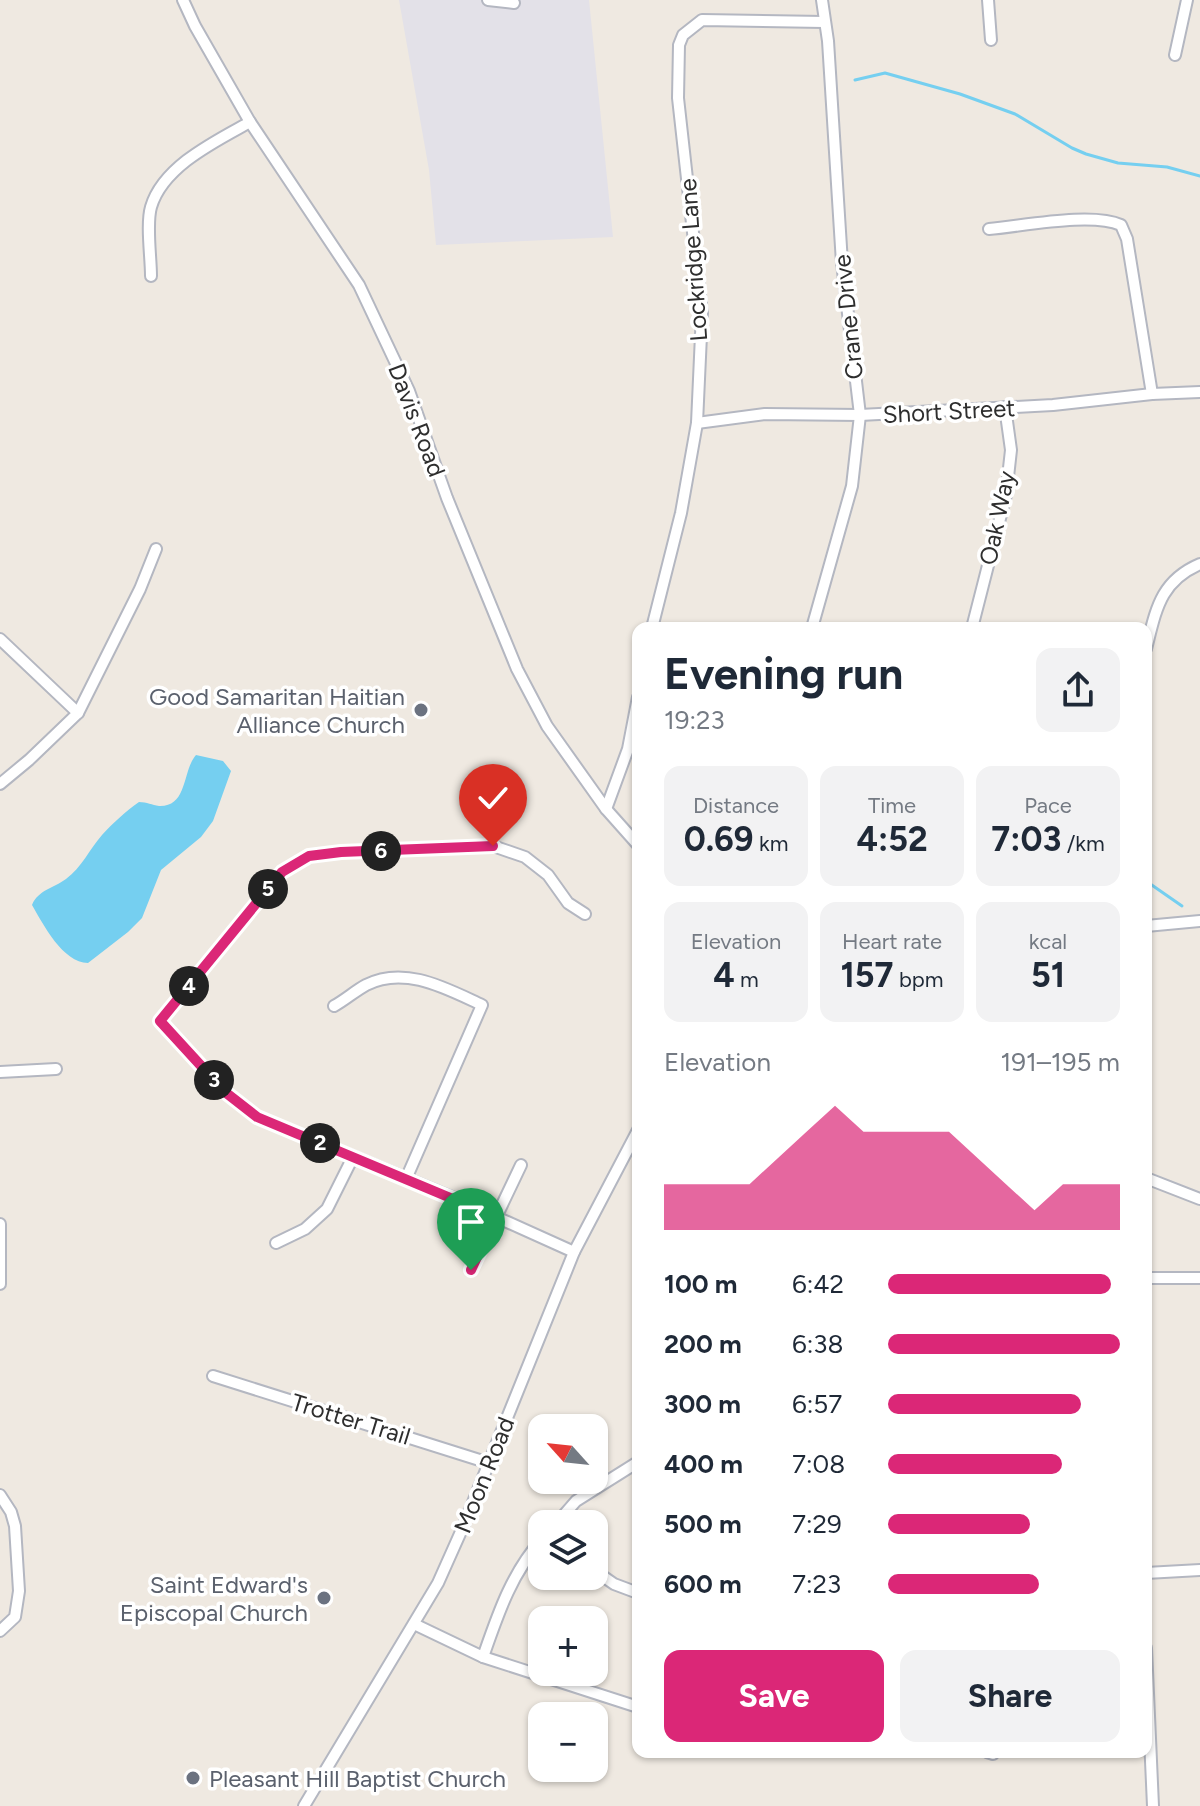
<!DOCTYPE html>
<meta charset="utf-8">
<style>
body{margin:0;font-family:Figtree,sans-serif;background:#f2f2f3;color:#1f2937;height:100vh;display:flex;flex-direction:column;font-size:30px;white-space:nowrap}
*{box-sizing:border-box;margin:0}
p{font-size:26px;color:#747a83}
.icon{flex:none;width:44px;height:44px;fill:none;stroke:currentColor;stroke-width:2;stroke-linecap:round;stroke-linejoin:round}
.map{position:relative;flex:1;overflow:hidden}
.details{position:absolute;left:632px;top:622px;width:520px;height:1136px;display:flex;flex-direction:column;background:#fff;border-radius:16px;box-shadow:0 2px 6px #0004}
.details>*{flex:none}
.needle{width:52px;rotate:297deg}
.fabs{position:absolute;left:528px;top:1414px;display:grid;gap:16px}
.fabs a{display:grid;place-items:center;width:80px;height:80px;border-radius:16px;background:#fff;box-shadow:0 2px 6px #0004;font-size:40px}
.pin{position:absolute;display:grid;place-items:center;width:68px;height:68px;color:#fff;margin:-82px -34px;border-radius:50% 50% 50% 0;rotate:-45deg;box-shadow:0 0 8px #0007}
.pin .icon{rotate:45deg}
.km{position:absolute;width:40px;height:40px;margin:-20px;border-radius:50%;background:#222;color:#fff;font-size:22px;line-height:40px;text-align:center}
.round{display:grid;place-items:center;flex:none;width:84px;height:84px;border-radius:16px;background:#f2f2f3}
.head{display:flex;align-items:center;justify-content:space-between;height:136px;padding:0 32px}
h1{font-size:44px;font-weight:700;line-height:60px}
.metrics{display:grid;grid-template-columns:repeat(3,1fr);gap:12px;height:136px;padding:8px 32px}
.metrics div{display:grid;align-content:center;border-radius:16px;background:#f2f2f3;text-align:center}
.metrics b{font-size:34px;font-weight:700}
.metrics small{font-size:22px;font-weight:400}
.metrics p{font-size:22px}
.chart{height:224px;padding:16px 32px}
.chart p{display:flex;justify-content:space-between}
.chart svg{width:100%;height:144px;margin-top:8px;fill:#db2777;opacity:.7}
.button{display:flex;gap:16px;margin-top:auto;padding:16px 32px}
.button a{flex:1;height:92px;border-radius:16px;background:#db2777;color:#fff;font-size:32px;font-weight:700;line-height:92px;text-align:center}
.button a+a{background:#f2f2f3;color:#1f2937}
ul{padding:0 32px;list-style:none;font-size:26px}
li{display:grid;grid-template-columns:128px 96px 1fr;align-items:center;height:60px}
li i{height:20px;border-radius:10px;background:#db2777}
.map>svg:first-child{display:block}
.industrial{fill:#e3e1e8}
.water{fill:#75cff0}
.lines{fill:none;stroke-linecap:round;stroke-linejoin:round}
.stream{stroke:#75cff0;stroke-width:3}
.minor-casing{stroke:#b4b7c1;stroke-width:14}
.minor{stroke:#fff;stroke-width:10}
.route-casing{stroke:#fff;stroke-width:16}
.route{stroke:#db2777;stroke-width:10}
.worship-dot{fill:#6b7280;stroke:#fff;stroke-width:3}
.labels{text-anchor:middle;dominant-baseline:central;stroke-width:7;stroke-linejoin:round;paint-order:stroke}
.street-label{font-size:24px;fill:#2e2e2e;stroke:#fff}
.worship-label{font-size:24px;fill:#5b616d;stroke:#fff;text-anchor:end}
</style>
<div class="map">
<svg width="1200" height="1806" viewBox="0 0 1200 1806">
<rect width="100%" height="100%" fill="#efe9e1"/>
<polygon class="industrial" points="399,0 589,0 613,237 436,245 429,170"/>
<path class="water" d="M196,755L223,761L231,771L213,821L201,837L161,870L142,918L128,932L88,963C63,963 43,924 32,905C38,890 54,888 66,879C82,867 89,850 102,835C113,823 126,811 139,802C147,802 152,805 159,806C188,807 182,771 196,755Z"/>
<g class="lines">
<g class="stream">
<polyline points="855,80 885,73 960,94 1015,114 1072,148 1086,154 1118,163 1167,167 1200,176"/>
<polyline points="1146,881 1182,906"/>
</g>
<defs>
<g id="minor">
<polyline points="183,0 195,26 250,122 359,285 409,391 447,498 517,669 547,726 606,809 638,845"/>
<polyline points="488,0 514,3"/>
<polyline points="988,0 991,40"/>
<polyline points="1175,55 1187,0"/>
<path d="M989,229C1024,226 1091,212 1121,225L1127,239L1152,394"/>
<path d="M151,276C151,257 146,224 151,207C163,166 216,141 250,122"/>
<polyline points="697,423 765,414 860,415 1053,405 1152,394 1200,392"/>
<polyline points="652,628 681,513 697,423 702,313 678,98 679,45 683,35 702,20 824,22"/>
<polyline points="812,628 852,486 860,415 842,263 828,41 822,0"/>
<polyline points="972,628 1006,495 1011,450 1005,407"/>
<polyline points="0,639 78,713"/>
<path d="M1146,649C1156,610 1160,581 1200,564"/>
<polyline points="0,784 29,760 78,713 140,589 156,549"/>
<polyline points="606,809 628,749 638,697"/>
<polyline points="1146,926 1200,921"/>
<path d="M334,1006C345,1000 355,991 366,985C405,965 447,989 482,1005L406,1179"/>
<polyline points="0,1072 56,1069"/>
<polyline points="1146,1178 1200,1199"/>
<polyline points="0,1224 0,1284"/>
<polyline points="276,1243 305,1229 327,1209 353,1157"/>
<polyline points="574,1252 454,1198 257,1117 225,1092 160,1021 282,872 309,856 341,852 493,846 525,857 548,875 568,903 585,914"/>
<polyline points="471,1270 521,1165"/>
<polyline points="1146,1278 1200,1278"/>
<polyline points="213,1376 489,1463"/>
<polyline points="0,1495 11,1512 15,1526 19,1591 15,1617 0,1631"/>
<polyline points="556,1524 576,1501 638,1462"/>
<polyline points="594,1570 614,1584 638,1593"/>
<polyline points="1146,1573 1200,1570"/>
<polyline points="414,1624 483,1657 638,1707"/>
<polyline points="1146,1648 1153,1806"/>
<path d="M483,1657C498,1614 511,1574 542,1539"/>
<polyline points="987,1752 993,1754"/>
<polyline points="304,1806 438,1583 463,1527 574,1252 638,1130"/>
</g>
</defs>
<use href="#minor" class="minor-casing"/>
<use href="#minor" class="minor"/>
</g>
<g class="lines">
<defs>
<polyline id="route" points="471,1270 496,1217 257,1117 225,1092 160,1021 282,872 309,856 341,852 493,846"/>
</defs>
<use href="#route" class="route-casing"/>
<use href="#route" class="route"/>
</g>
<g class="worship-dot">
<circle cx="421" cy="710" r="8"/>
<circle cx="324" cy="1598" r="8"/>
<circle cx="193" cy="1778" r="8"/>
</g>
<g class="labels">
<g class="street-label">
<text transform="translate(693 260) rotate(-94)">Lockridge Lane</text>
<text transform="translate(848 317) rotate(-96)">Crane Drive</text>
<text transform="translate(949 411) rotate(-3)">Short Street</text>
<text transform="translate(417 420) rotate(69)">Davis Road</text>
<text transform="translate(997 518) rotate(-78)">Oak Way</text>
<text transform="translate(351 1419) rotate(17)">Trotter Trail</text>
<text transform="translate(484 1475) rotate(-68)">Moon Road</text>
</g>
<g class="worship-label">
<text x="405" y="696">Good Samaritan Haitian<tspan x="405" dy="28">Alliance Church</tspan></text>
<text x="308" y="1584">Saint Edward's<tspan x="308" dy="28">Episcopal Church</tspan></text>
<text x="209" y="1778" text-anchor="start">Pleasant Hill Baptist Church</text>
</g>
</g>
</svg>
<div class="fabs">
<a><svg class="needle" viewBox="-14 -14 28 28"><path d="M0-13l5 13h-10z" fill="#e53935"/><path d="M0 13l5-13h-10z" fill="#747a83"/></svg></a>
<a><svg class="icon" aria-label="layers" viewBox="0 0 24 24"><path d="M12 4l9 5-9 5-9-5zM3 14l9 5 9-5"/></svg></a>
<a>+</a>
<a>−</a>
</div>
<div class="pin" style="left:471px;top:1270px;background:#1e9e55"><svg class="icon" aria-label="arrive" viewBox="0 0 24 24"><path d="M6 21V4h12l-3 4 3 4H6"/></svg></div>
<div class="pin" style="left:493px;top:846px;background:#d93025"><svg class="icon" aria-label="check" viewBox="0 0 24 24"><path d="M5 12l5 5 9-10"/></svg></div>
<b class="km" style="left:320px;top:1143px">2</b>
<b class="km" style="left:214px;top:1080px">3</b>
<b class="km" style="left:189px;top:986px">4</b>
<b class="km" style="left:268px;top:889px">5</b>
<b class="km" style="left:381px;top:851px">6</b>
<section class="details">
<div class="head"><div><h1>Evening run</h1><p>19:23</p></div><a class="round"><svg class="icon" aria-label="share" viewBox="0 0 24 24"><path d="M12 15V3M7 8l5-5 5 5M5 13v7h14v-7"/></svg></a></div>
<div class="metrics">
<div><p>Distance</p><b>0.69<small> km</small></b></div>
<div><p>Time</p><b>4:52</b></div>
<div><p>Pace</p><b>7:03<small> /km</small></b></div>
</div>
<div class="metrics">
<div><p>Elevation</p><b>4<small> m</small></b></div>
<div><p>Heart rate</p><b>157<small> bpm</small></b></div>
<div><p>kcal</p><b>51</b></div>
</div>
<div class="chart"><p><span>Elevation</span>191–195 m</p>
<svg viewBox="0 0 160 44" preserveAspectRatio="none"><path d="M0 44V30L10 30L20 30L30 30L40 22L50 14L60 6L70 14L80 14L90 14L100 14L110 22L120 30L130 38L140 30L150 30L160 30V44z"/></svg>
</div>
<ul>
<li><b>100 m</b>6:42<i style="width:96%"></i></li>
<li><b>200 m</b>6:38<i style="width:100%"></i></li>
<li><b>300 m</b>6:57<i style="width:83%"></i></li>
<li><b>400 m</b>7:08<i style="width:75%"></i></li>
<li><b>500 m</b>7:29<i style="width:61%"></i></li>
<li><b>600 m</b>7:23<i style="width:65%"></i></li>
</ul>
<div class="button"><a>Save</a><a>Share</a></div>
</section>
</div>
